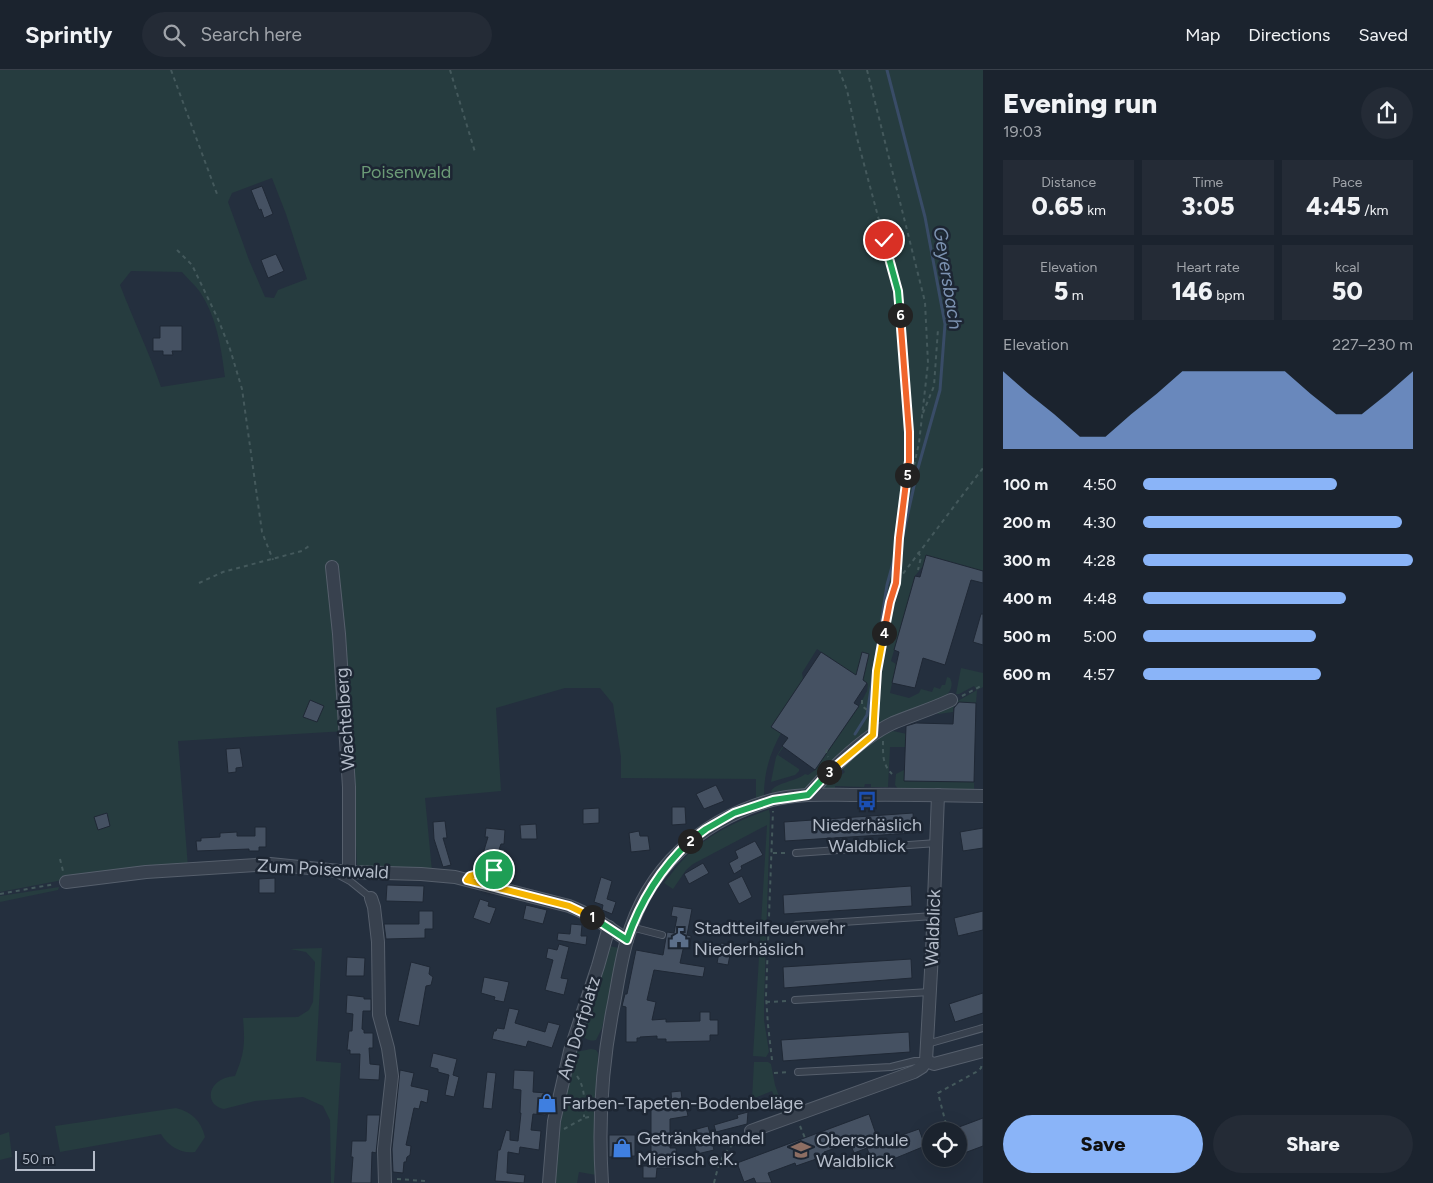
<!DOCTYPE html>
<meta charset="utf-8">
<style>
body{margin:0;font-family:Figtree,sans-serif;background:#242b36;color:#f1f3f6;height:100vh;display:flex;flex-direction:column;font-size:19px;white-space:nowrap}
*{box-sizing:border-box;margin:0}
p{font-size:16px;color:#a0a4aa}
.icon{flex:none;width:28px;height:28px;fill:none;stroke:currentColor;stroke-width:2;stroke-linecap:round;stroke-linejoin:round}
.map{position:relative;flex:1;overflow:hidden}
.details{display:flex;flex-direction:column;background:#1b232e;width:450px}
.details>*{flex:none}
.buttons{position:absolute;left:922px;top:1052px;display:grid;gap:10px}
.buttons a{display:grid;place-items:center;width:45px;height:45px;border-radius:50%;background:#1b232e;box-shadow:0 5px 20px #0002,0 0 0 1px #39404a;font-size:25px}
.scale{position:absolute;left:15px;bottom:12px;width:80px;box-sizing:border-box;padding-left:5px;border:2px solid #b4bcc9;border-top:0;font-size:14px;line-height:18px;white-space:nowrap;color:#b4bcc9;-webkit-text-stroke:4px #1d2633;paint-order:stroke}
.pin{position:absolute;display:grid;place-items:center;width:42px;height:42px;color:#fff;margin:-21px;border:2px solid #fff;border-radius:50%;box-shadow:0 1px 5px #0007}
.km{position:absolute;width:25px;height:25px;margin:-12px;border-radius:50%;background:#222;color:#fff;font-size:14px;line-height:25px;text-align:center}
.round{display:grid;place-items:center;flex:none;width:52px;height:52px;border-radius:26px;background:#242b36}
.overview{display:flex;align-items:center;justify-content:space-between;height:85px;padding:0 20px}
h1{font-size:28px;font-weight:800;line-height:38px}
.figures{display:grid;grid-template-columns:repeat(3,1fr);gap:8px;height:85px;padding:5px 20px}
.figures div{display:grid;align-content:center;border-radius:0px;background:#242b36;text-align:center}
.figures b{font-size:25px;font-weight:800}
.figures small{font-size:14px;font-weight:400}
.figures p{font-size:14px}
.chart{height:140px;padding:10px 20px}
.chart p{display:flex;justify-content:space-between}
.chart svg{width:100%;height:90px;margin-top:5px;fill:#8ab4f8;opacity:.7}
.action{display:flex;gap:10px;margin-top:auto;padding:10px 20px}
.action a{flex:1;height:58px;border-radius:30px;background:#8ab4f8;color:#111;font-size:20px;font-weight:800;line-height:58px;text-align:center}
.action a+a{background:#242b36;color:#f1f3f6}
ul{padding:0 20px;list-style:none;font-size:16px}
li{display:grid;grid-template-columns:80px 60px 1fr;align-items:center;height:38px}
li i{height:12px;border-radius:6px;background:#8ab4f8}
header{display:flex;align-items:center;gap:30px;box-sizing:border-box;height:70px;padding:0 25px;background:#1b232e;border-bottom:1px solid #39404a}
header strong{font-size:24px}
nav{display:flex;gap:28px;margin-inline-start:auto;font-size:18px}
.search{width:350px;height:45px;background:#242b36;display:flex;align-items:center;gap:12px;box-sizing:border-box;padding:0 18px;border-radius:28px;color:#a0a4aa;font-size:19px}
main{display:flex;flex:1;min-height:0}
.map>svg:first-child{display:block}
.green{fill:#263c3f;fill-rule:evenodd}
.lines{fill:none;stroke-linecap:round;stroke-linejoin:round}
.stream{stroke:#394c67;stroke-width:3}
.building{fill:#455162;stroke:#1f2835}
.lane-casing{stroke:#565f6c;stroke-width:8}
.street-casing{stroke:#565f6c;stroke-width:14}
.path{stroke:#44595c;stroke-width:2;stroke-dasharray:4 4;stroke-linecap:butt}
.lane{stroke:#38414e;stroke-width:6}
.street{stroke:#38414e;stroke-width:12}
.split-1-casing{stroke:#fff;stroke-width:10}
.split-2-casing{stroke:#fff;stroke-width:10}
.split-3-casing{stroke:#fff;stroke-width:10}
.split-4-casing{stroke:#fff;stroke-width:10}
.split-5-casing{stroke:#fff;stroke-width:10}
.split-6-casing{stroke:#fff;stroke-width:10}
.split-7-casing{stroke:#fff;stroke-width:10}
.split-1{stroke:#f5b400;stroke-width:6}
.split-2{stroke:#22a559;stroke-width:6}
.split-3{stroke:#22a559;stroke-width:6}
.split-4{stroke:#f5b400;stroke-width:6}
.split-5{stroke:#f0652b;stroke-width:6}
.split-6{stroke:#f0652b;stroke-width:6}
.split-7{stroke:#22a559;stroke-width:6}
.labels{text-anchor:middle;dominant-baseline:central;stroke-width:5;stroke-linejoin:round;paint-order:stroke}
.park-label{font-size:18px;fill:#6b9a76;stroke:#1d2633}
.street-label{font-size:18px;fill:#b4bcc9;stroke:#1d2633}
.poi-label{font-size:18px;fill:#b4bcc9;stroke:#1d2633;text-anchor:start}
.water-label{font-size:19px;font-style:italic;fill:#7c92b1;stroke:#1d2633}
</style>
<header>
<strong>Sprintly</strong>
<div class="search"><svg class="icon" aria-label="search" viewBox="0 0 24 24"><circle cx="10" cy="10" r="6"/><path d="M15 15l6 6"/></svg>Search here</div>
<nav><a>Map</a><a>Directions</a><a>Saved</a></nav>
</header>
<main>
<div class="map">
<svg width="983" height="1113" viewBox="0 0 983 1113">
<rect width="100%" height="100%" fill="#242f3e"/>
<g class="green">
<path d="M0,0H983V501L923,496L915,506L891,591L896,594L890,623L909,628L919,623L921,619L932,622L934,617L940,619L942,615H945L947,607L950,608C954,616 950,622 944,628L884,655L804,720L773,725L771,721C777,712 795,712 805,704L808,705L815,700L859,636L867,621L868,614L817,579L802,603L803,609L771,657L781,663C770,683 764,702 764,725L763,727L756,729V709L621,708V687L613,634L600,618H565L496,638L501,721L425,728L432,801L357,796L354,735L346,661L178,671L188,797L68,809L0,822ZM272,108L286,144L307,209L278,220L274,228L265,227L249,190L228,132L232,123ZM131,201L182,202C187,208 195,215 200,222C217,248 221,277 225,307L161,317C149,282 133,249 120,215Z"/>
<polygon points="961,598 983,603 983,617 977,620 976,633 954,632 953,642 938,644 937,643 977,620 974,616 959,624 956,624"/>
<polygon points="893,661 907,664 975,673 905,671 905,677 890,677 888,717 871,717 871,714 865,714 864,717 835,716 835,719 823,718 822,715 825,711 830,715 845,702 841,697 881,665"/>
<polygon points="793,662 778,685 799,699 799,701 795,705 771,712 776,687 790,664"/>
<polygon points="904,700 904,711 974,712 974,721 899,720 895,715 896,704"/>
<path d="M768,740H769L770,744L764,934V950L769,982L766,987L753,986L767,755L693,794L686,800L673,819L664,813C670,806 675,798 681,792C704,766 736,751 768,740Z"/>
<polygon points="59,817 58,820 0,832 0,826"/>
<path d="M609,876L619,878V884L602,958L596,970C590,972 584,969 581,963Z"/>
<path d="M322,878L316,991L341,993L334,1113H331L330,1050L323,1036L303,1027L255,1031L224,1039C203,1035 207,1008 235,1006C245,982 245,973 243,948L298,947L309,940L313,932L315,892L306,882L290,879Z"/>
<polygon points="591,979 596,980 598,983 596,1105 579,1102 577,1113 552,1113 564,1028 576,982"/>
<polygon points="754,992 768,992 771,994 775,1015 785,1044 784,1049 772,1021 752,1029"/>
<path d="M176,1038C192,1042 201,1051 205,1067L195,1082C181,1084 168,1076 161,1064L60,1082L55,1056Z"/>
<polygon points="9,1062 12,1087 0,1090 0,1065"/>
</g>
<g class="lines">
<g class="stream">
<polyline points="887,0 925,147 945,254 940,320 918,398 900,479"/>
<polyline points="855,664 867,645 887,515 896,482"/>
</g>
</g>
<g class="building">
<polygon points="262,116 273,144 264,148 261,139 259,140 251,120"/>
<polygon points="276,184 284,201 268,208 261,190"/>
<polygon points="160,256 182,256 182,281 172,281 173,285 163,285 163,281 153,281 153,268 160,268"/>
<polygon points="926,485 983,501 983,513 971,510 945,595 923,588 915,618 892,613 899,582 894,580 915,506 920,507"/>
<polygon points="981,544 983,544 983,575 973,572"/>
<polygon points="821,582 856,605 862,582 869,584 863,610 867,613 854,633 859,636 815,700 782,676 788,668 771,657"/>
<polygon points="310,630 324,636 317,652 303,647"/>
<polygon points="959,632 976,633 974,712 904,711 906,656 916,653 953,654 954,638"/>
<polygon points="240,678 243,697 236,698 236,702 228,703 226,679"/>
<polygon points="716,715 724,731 704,739 696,724"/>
<polygon points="672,737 685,737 686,754 672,755"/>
<polygon points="599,738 599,753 583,754 583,739"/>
<polygon points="107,743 110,756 98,760 94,747"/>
<polygon points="913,743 914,763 785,771 784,752"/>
<polygon points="445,751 447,768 443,768 451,795 443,797 434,769 433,752"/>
<polygon points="536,754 537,769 521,769 520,755"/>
<polygon points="255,757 266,757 266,777 259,777 259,781 249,781 249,779 197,781 196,771 201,771 201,768 220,767 220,763 237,762 237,766 255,766"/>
<polygon points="486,758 505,760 504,774 501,774 495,791 482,787 488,767 485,767"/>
<polygon points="983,758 983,778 963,781 960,762"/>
<polygon points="639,761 640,766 648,766 650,780 631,782 629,763"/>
<polygon points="755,771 763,785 741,796 742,799 734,804 729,793 738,788 735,781"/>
<polygon points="703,793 709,803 689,814 684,804"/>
<polygon points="742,806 752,827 739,834 728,813"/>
<polygon points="601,807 612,811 607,829 616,832 612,844 602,840 603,835 594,832"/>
<polygon points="275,808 275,823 259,823 259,809"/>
<polygon points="387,815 424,816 423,832 386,831"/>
<polygon points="911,816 912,836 784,844 783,825"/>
<polygon points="480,829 489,832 488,836 496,838 490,854 473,848"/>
<polygon points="526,835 547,840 543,854 523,849"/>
<polygon points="673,836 692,839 687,865 691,866 690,876 684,875 680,893 705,897 703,907 654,900 647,930 656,932 652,950 666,949 666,952 700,951 700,942 710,942 710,950 718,950 718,965 710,965 710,971 666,972 666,969 657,969 657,966 640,967 640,968 637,968 637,972 626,972 626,937 622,936 625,924 627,924 636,880 663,885 667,862 674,863 677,847 671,846"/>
<polygon points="419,841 433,841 433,859 425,859 425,868 386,869 384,854 419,854"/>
<polygon points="983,841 983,860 958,866 954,848"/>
<polygon points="571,854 582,855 581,866 587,866 586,875 557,870 558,863 570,864"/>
<polygon points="721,873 732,875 728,895 717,893"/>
<polygon points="559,874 569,877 561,908 568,909 564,925 545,920 553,890 546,888 548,878 557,880"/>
<polygon points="347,887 365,888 364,906 346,906"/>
<polygon points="911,889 912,908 784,918 783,897"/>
<polygon points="411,892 430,897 429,904 433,907 431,915 426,916 419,956 398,951"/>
<polygon points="484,907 509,912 504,932 494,930 495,927 481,923"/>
<polygon points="983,923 983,943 955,952 949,934"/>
<polygon points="347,925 364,927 364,929 371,929 371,941 363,941 362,959 364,960 364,963 373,963 373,978 369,978 370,994 380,995 379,1010 359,1009 360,984 350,984 350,980 347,980 349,961 352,961 353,944 346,943"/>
<polygon points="509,938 519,940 515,953 545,962 548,952 560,955 552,978 528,971 526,977 492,969 494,961 496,961 497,958 504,959"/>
<polygon points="909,962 910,982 783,991 781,970"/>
<polygon points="433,983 457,989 453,1005 459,1007 454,1027 445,1025 449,1005 438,1002 438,999 430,997"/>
<polygon points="400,1000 414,1003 411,1016 429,1020 427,1033 421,1031 419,1039 414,1038 406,1075 411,1076 410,1085 407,1087 406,1092 404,1092 403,1103 393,1102 392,1079"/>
<polygon points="514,1000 534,1001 533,1022 547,1023 546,1045 533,1044 531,1060 541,1061 539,1080 520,1077 519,1084 508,1082 507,1103 525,1105 524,1113 495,1111 498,1080 500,1080 506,1060 510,1061 510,1070 518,1071 521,1043 520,1043 521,1020 513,1019"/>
<polygon points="487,1002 496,1003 492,1039 483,1038"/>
<polygon points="681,1021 683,1037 686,1036 688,1046 670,1049 670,1078 676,1078 677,1088 672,1088 671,1098 657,1098 656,1108 643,1108 643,1096 651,1096 651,1035 672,1034 671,1022"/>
<polygon points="748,1042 747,1054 716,1062 714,1055 738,1048 737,1045"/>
<polygon points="869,1044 879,1073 919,1059 925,1076 874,1097 867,1078 854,1083 850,1073 824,1082 825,1086 796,1096 795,1093 768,1103 772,1113 756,1113 754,1108 744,1112 737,1093"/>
<polygon points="367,1045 380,1045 376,1083 372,1082 371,1113 351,1113 353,1087 351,1087 352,1071 366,1071"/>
<polygon points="983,1048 983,1076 959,1085 959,1057"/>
<polygon points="708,1056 714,1080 697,1084 690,1061"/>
<polygon points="609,1065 635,1065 635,1086 609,1087"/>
</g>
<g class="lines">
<defs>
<g id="lane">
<polyline points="796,783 937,773"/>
<polyline points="337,804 350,811 371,828"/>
<polyline points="797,855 934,846"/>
<polyline points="631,857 662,865"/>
<polyline points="795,930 930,922"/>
<polyline points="927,974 983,958"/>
<polyline points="798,1002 891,997 915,991 925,991"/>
</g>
<g id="street">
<polyline points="332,497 339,564 349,717 349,802"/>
<path d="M808,725C831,699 861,668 893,653C912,645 932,639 951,630"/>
<path d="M66,812L146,802L270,794L349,802L421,804L455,807L569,836C590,844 608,857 627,870"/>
<polyline points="371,828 374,837 378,872 379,945 388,978 392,1006 384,1079 385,1113"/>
<polyline points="926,991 934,994 983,981"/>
<polyline points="751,1061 914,1002 922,997 926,991 932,883 938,725"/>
<polyline points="549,1113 554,1051 570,981 598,896 609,857"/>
<path d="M602,1113C598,1053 602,992 614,933C618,912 621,890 627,870C647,798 701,750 772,730C798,723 825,725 851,725C895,724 939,725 983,726"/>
</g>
</defs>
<use href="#lane" class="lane-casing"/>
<use href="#street" class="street-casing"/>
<g class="path">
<polyline points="171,0 217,124"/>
<polyline points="450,0 475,82"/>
<polyline points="839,0 847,20 857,68 898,221 909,362 909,391 899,468 896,513"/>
<polyline points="867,0 925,232 928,293 919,373 914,395 906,421"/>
<polyline points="177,180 192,195 218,249 230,279 242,319 262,462 273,490"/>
<polyline points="923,343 934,316 938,259"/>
<polyline points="918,482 921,487 918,500"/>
<polyline points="199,513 223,502 302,481 309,476"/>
<polyline points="962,626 983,615"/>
<polyline points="862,630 862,636 874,645"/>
<path d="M874,651C876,606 881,556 896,513L983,398"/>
<path d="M883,671C883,684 882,694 892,704"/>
<polyline points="827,679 826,683 828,687"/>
<polyline points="773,783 788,783"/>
<polyline points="60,789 63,801"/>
<polyline points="485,802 503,796 503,780"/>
<polyline points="0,824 55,814"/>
<polyline points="769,855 790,855"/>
<polyline points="766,932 788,931"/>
<polyline points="772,990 768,955 766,926 773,741"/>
<polyline points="774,1003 790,1002"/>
<path d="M577,1006C586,1019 584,1032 584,1047"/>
<polyline points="946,1054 938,1023 978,1001 981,998 982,993"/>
<polyline points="800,1056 805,1068"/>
<polyline points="564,1059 584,1048 589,1047"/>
<polyline points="397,1109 425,1111"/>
<path d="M714,1113C720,1088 722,1084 741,1067"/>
</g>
<use href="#lane" class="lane"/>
<use href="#street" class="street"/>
</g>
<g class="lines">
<defs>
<polyline id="split-1" points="494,800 470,806 467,810 569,836 592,847"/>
<path id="split-2" d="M592,847L627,870C640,832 660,799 690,771"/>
<polyline id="split-3" points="690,771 706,759 734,743 773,730 808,725 829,702"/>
<polyline id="split-4" points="829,702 873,665 877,601 884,563"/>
<polyline id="split-5" points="884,563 890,532 896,513 899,468 907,405"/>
<polyline id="split-6" points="900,245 909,362 909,391 907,405"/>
<polyline id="split-7" points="884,170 898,221 900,245"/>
</defs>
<use href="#split-1" class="split-1-casing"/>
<use href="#split-2" class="split-2-casing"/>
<use href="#split-3" class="split-3-casing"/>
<use href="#split-4" class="split-4-casing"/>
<use href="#split-5" class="split-5-casing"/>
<use href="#split-6" class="split-6-casing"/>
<use href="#split-7" class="split-7-casing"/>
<use href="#split-1" class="split-1"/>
<use href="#split-2" class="split-2"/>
<use href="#split-3" class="split-3"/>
<use href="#split-4" class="split-4"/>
<use href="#split-5" class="split-5"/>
<use href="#split-6" class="split-6"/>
<use href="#split-7" class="split-7"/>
</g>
<defs>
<symbol id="bus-bare" viewBox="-9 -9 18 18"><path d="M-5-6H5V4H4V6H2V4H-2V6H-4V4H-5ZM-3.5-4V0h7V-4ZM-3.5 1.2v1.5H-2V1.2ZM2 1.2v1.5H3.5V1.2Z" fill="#1a4fb4" stroke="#1d2633" stroke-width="2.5" paint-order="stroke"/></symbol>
<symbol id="civic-bare" viewBox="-9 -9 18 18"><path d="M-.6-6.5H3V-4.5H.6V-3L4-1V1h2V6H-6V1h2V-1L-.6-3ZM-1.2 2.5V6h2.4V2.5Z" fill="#5c6f8a" stroke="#1d2633" stroke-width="2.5" paint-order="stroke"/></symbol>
<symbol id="shop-bare" viewBox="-9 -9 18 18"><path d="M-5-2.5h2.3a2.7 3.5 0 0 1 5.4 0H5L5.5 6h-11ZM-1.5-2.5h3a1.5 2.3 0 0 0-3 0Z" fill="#3f7fe0" stroke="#1d2633" stroke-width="2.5" paint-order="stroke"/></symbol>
<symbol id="school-bare" viewBox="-9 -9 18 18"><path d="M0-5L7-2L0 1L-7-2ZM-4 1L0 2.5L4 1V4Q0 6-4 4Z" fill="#8d6e63" stroke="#1d2633" stroke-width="2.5" paint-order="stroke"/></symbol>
</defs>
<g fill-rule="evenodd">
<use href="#bus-bare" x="853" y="717" width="28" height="28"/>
<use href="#civic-bare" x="665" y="854" width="28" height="28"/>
<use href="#shop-bare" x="533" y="1019" width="28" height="28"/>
<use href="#shop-bare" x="608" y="1064" width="28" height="28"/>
<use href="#school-bare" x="787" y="1066" width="28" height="28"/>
</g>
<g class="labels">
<g class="park-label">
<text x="406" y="102">Poisenwald</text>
</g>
<g class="street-label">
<text transform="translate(345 649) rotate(-94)">Wachtelberg</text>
<text transform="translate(323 799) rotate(3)">Zum Poisenwald</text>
<text transform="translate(933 858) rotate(-88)">Waldblick</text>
<text transform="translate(579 958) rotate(-73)">Am Dorfplatz</text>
</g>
<g class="poi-label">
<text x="867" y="755" text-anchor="middle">Niederhäslich<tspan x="867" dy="21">Waldblick</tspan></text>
<text x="694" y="858">Stadtteilfeuerwehr<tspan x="694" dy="21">Niederhäslich</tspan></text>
<text x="562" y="1033">Farben-Tapeten-Bodenbeläge</text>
<text x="637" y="1068">Getränkehandel<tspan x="637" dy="21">Mierisch e.K.</tspan></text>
<text x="816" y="1070">Oberschule<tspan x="816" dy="21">Waldblick</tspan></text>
</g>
<g class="water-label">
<text transform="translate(948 208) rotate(81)">Geyersbach</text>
</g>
</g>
</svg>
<div class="buttons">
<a><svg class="icon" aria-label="locate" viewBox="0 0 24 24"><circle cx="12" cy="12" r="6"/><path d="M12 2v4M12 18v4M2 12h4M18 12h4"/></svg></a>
</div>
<div class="scale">50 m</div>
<div class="pin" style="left:494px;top:800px;background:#1e9e55"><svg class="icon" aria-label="arrive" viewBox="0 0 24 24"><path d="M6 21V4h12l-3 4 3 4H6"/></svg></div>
<div class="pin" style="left:884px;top:170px;background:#d93025"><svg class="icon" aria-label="check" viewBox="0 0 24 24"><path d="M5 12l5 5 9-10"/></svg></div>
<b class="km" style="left:592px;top:847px">1</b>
<b class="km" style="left:690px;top:771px">2</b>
<b class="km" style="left:829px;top:702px">3</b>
<b class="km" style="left:884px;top:563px">4</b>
<b class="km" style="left:907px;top:405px">5</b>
<b class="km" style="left:900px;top:245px">6</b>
</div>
<section class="details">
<div class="overview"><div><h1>Evening run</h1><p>19:03</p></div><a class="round"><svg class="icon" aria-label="share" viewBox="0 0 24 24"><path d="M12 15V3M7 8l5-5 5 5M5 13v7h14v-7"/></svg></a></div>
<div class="figures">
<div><p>Distance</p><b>0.65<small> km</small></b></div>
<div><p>Time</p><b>3:05</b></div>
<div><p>Pace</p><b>4:45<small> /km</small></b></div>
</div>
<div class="figures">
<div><p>Elevation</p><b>5<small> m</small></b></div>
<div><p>Heart rate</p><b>146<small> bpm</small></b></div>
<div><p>kcal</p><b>50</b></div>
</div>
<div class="chart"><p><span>Elevation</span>227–230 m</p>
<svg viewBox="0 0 160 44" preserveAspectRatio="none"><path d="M0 44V6L10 17L20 27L30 38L40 38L50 27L60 17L70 6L80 6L90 6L100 6L110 6L120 17L130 27L140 27L150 17L160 6V44z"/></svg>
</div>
<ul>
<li><b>100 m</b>4:50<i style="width:72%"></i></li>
<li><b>200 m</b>4:30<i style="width:96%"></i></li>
<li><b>300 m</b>4:28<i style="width:100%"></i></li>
<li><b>400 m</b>4:48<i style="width:75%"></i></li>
<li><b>500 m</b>5:00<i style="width:64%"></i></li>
<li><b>600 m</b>4:57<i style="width:66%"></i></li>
</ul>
<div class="action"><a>Save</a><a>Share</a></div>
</section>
</main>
